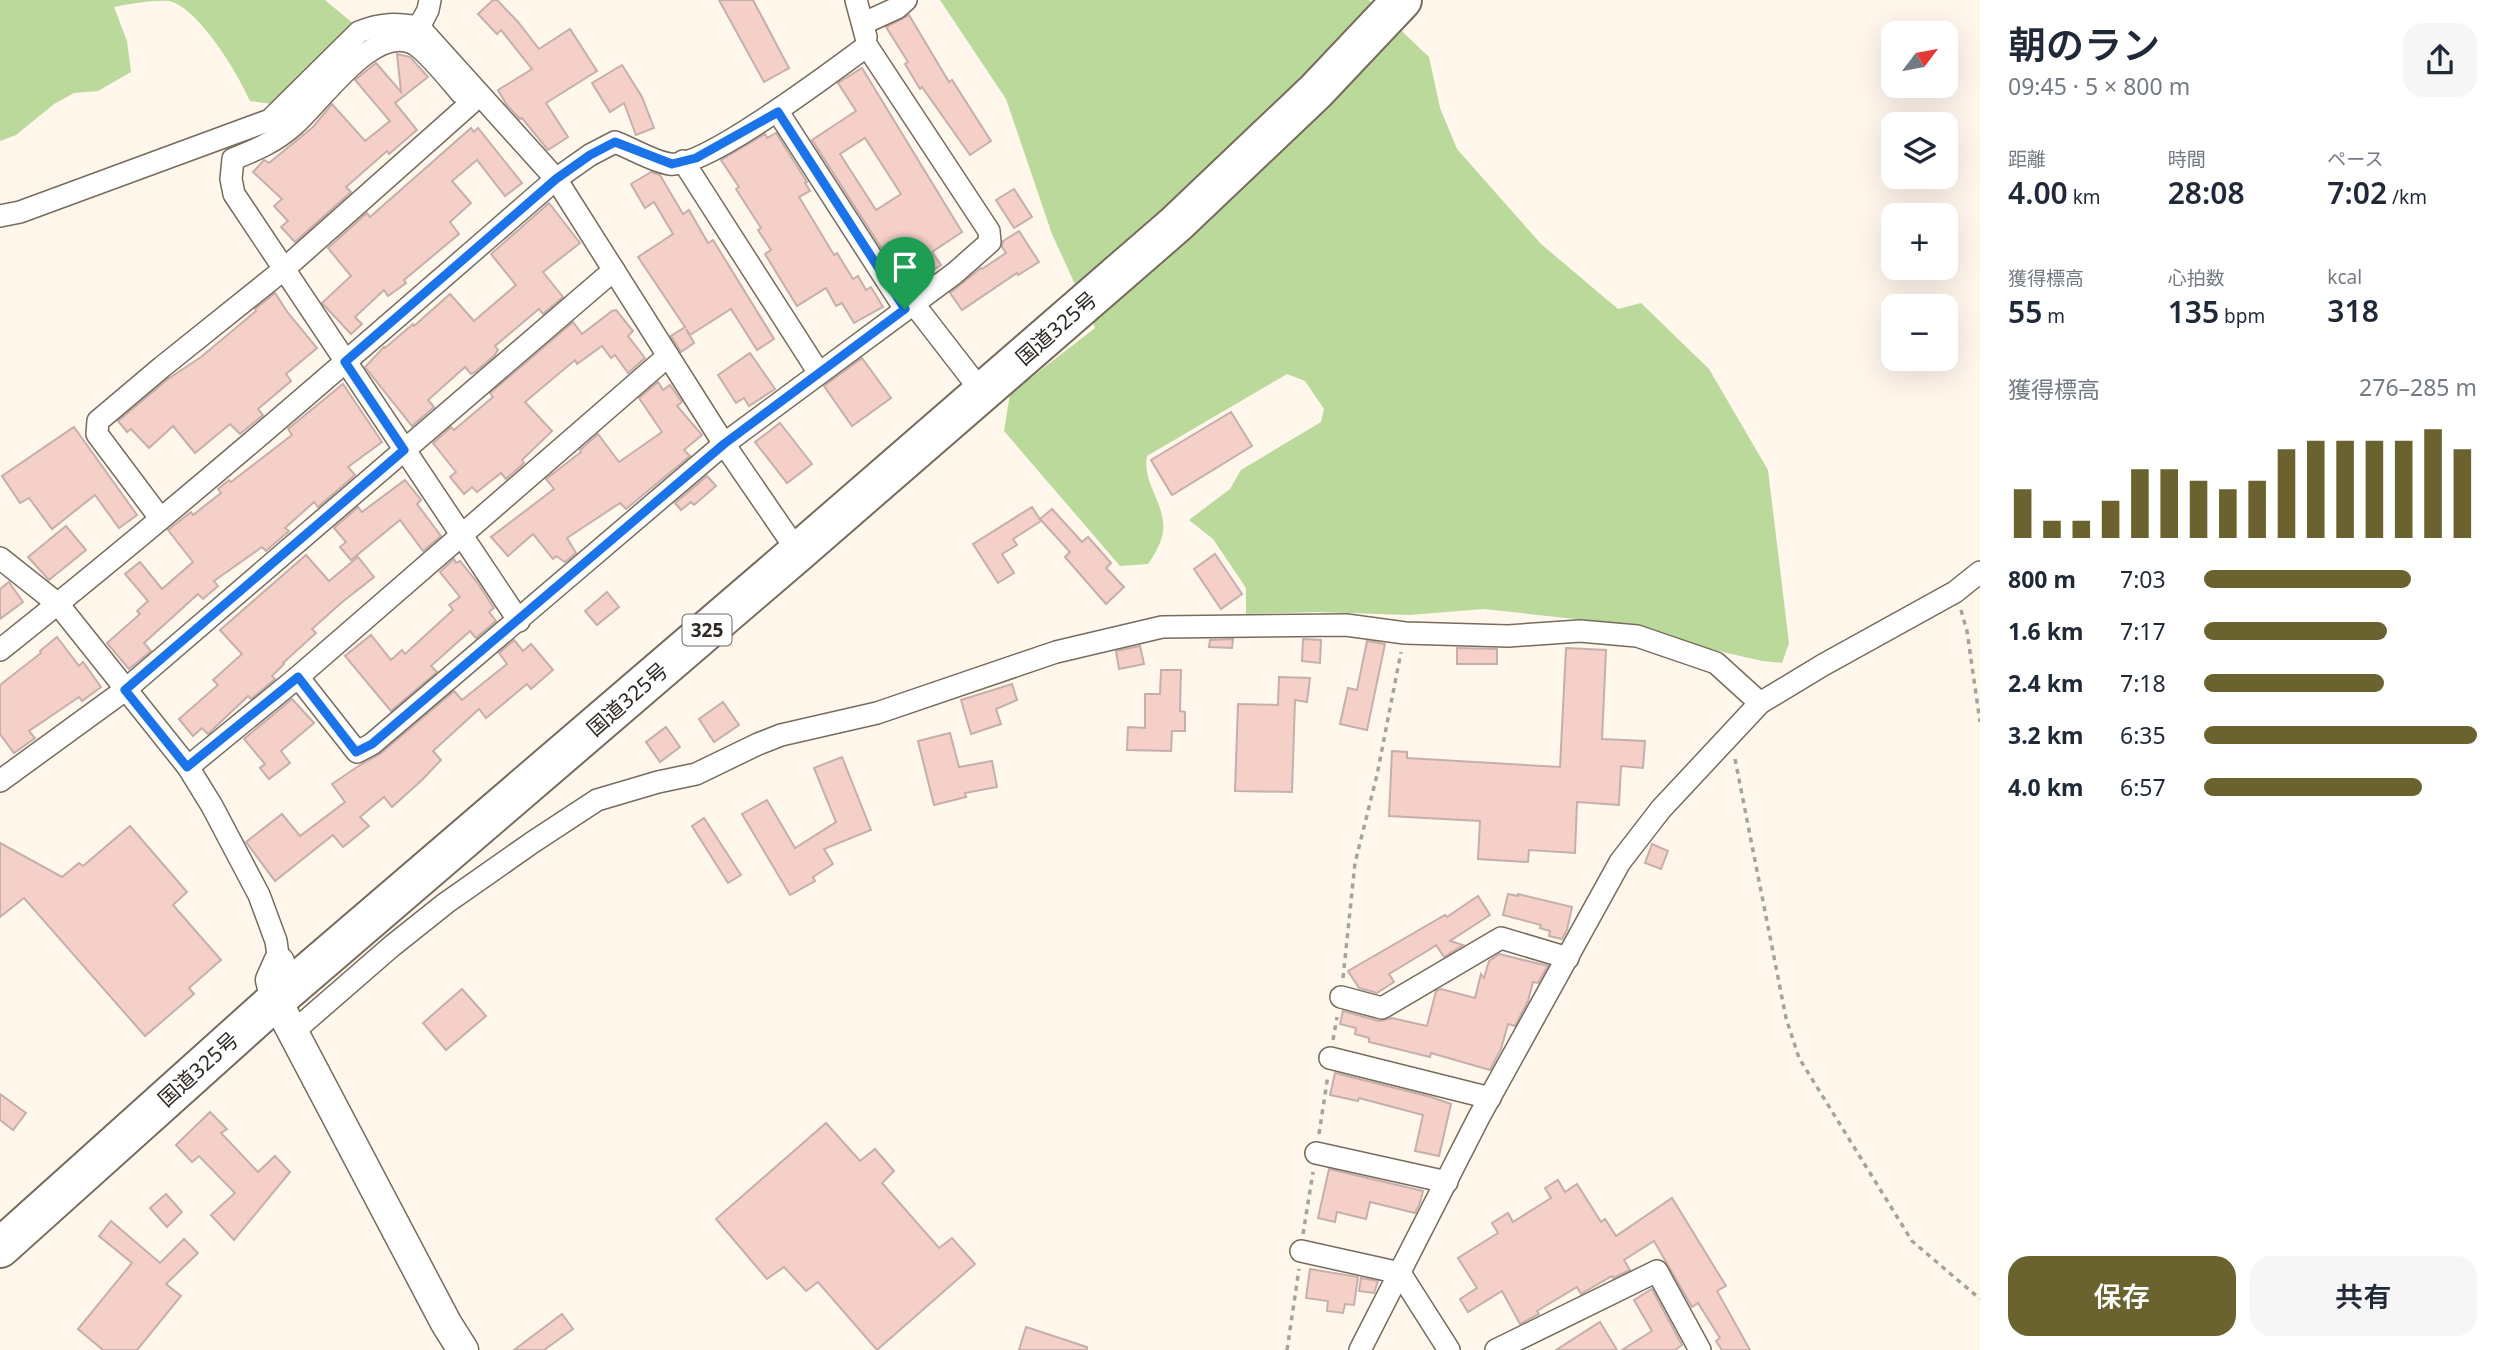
<!DOCTYPE html>
<html lang="ja">
<meta charset="utf-8">
<style>
body{margin:0;font-family:"Noto Sans","Noto Sans JP",sans-serif;background:#f6f6f7;color:#1f2937;height:100vh;display:flex;flex-direction:column;font-size:26px;white-space:nowrap}
*{box-sizing:border-box;margin:0}
p{font-size:23px;color:#747a83}
.icon{flex:none;width:38px;height:38px;fill:none;stroke:currentColor;stroke-width:2;stroke-linecap:round;stroke-linejoin:round}
.map{position:relative;flex:1;overflow:hidden}
.details{display:flex;flex-direction:column;background:#fff;width:525px}
.details>*{flex:none}
.needle{width:46px;rotate:58deg}
.fabs{position:absolute;left:1881px;top:21px;display:grid;gap:14px}
.fabs a{display:grid;place-items:center;width:77px;height:77px;border-radius:14px;background:#fff;box-shadow:0 7px 28px #0002;font-size:35px}
.pin{position:absolute;display:grid;place-items:center;width:60px;height:60px;color:#fff;margin:-72px -30px;border-radius:50% 50% 50% 0;rotate:-45deg;box-shadow:0 0 7px #0007}
.pin .icon{rotate:45deg}
.round{display:grid;place-items:center;flex:none;width:74px;height:74px;border-radius:21px;background:#f6f6f7}
.summary{display:flex;align-items:center;justify-content:space-between;height:119px;padding:0 28px}
h1{font-size:38px;font-weight:600;line-height:52px}
.stats{display:grid;grid-template-columns:repeat(3,1fr);gap:10px;height:119px;padding:7px 28px}
.stats div{display:grid;align-content:center}
.stats b{font-size:30px;font-weight:600}
.stats small{font-size:19px;font-weight:400}
.stats p{font-size:19px}
.chart{height:196px;padding:14px 28px}
.chart p{display:flex;justify-content:space-between}
.chart svg{width:100%;height:126px;margin-top:7px;stroke:#6a632f;stroke-width:6}
.button{display:flex;gap:14px;margin-top:auto;padding:14px 28px}
.button a{flex:1;height:80px;border-radius:21px;background:#6a632f;color:#fff;font-size:28px;font-weight:600;line-height:80px;text-align:center}
.button a+a{background:#f6f6f7;color:#1f2937}
ul{padding:0 28px;list-style:none;font-size:23px}
li{display:grid;grid-template-columns:112px 84px 1fr;align-items:center;height:52px}
li i{height:18px;border-radius:9px;background:#6a632f}
main{display:flex;flex:1;min-height:0}
.map>svg:first-child{display:block}
.green{fill:#bad99b}
.building{fill:#f5d0c9;stroke:#c6afab;stroke-width:2;fill-rule:evenodd}
.lines{fill:none;stroke-linecap:round;stroke-linejoin:round}
.street-casing{stroke:#776b5c;stroke-width:24}
.secondary-casing{stroke:#776b5c;stroke-width:33}
.highway-casing{stroke:#776b5c;stroke-width:42}
.path{stroke:#a9a29a;stroke-width:3.5;stroke-dasharray:5 5;stroke-linecap:butt}
.street{stroke:#fff;stroke-width:21}
.secondary{stroke:#fff;stroke-width:30}
.highway{stroke:#fff;stroke-width:38}
.route-casing{stroke:#fff;stroke-width:14}
.route{stroke:#1a73e8;stroke-width:9}
.labels{text-anchor:middle;dominant-baseline:central;stroke-width:6;stroke-linejoin:round;paint-order:stroke}
.shield{fill:#fff;stroke:#6c6864;stroke-width:2}
.shield-label{font-size:19px;font-weight:bold;fill:#2d2822}
.street-label{font-size:21px;fill:#2d2822;stroke:#fff}
</style>
<main>
<div class="map">
<svg width="1980" height="1350" viewBox="0 0 1980 1350">
<rect width="100%" height="100%" fill="#fff6ec"/>
<g class="green">
<path d="M0,0H325L355,25L272,104L250,101C239,75 198,7 169,1C155,0 128,4 114,7L127,41L131,72L98,91L74,93L54,104L16,135L0,141Z"/>
<path d="M940,0H1369L1429,57L1440,108L1457,149L1541,244L1618,309L1641,303L1709,369L1768,470L1789,643L1782,663L1762,661L1584,620L1484,609L1409,615L1317,612L1246,614V588L1213,539L1189,520L1230,489L1241,470L1321,422L1324,409L1305,381L1287,374L1147,456C1141,488 1175,511 1159,545C1156,552 1152,558 1148,564L1120,566L1004,431L1010,394L1095,328L1052,234L1006,99Z"/>
</g>
<g class="building">
<polygon points="493,0 497,0 518,22 539,49 570,29 597,71 546,103 568,137 548,150 522,118 520,119 506,104 498,90 532,69 501,30 497,34 478,14"/>
<polygon points="719,0 753,0 789,68 764,82"/>
<polygon points="909,15 949,82 952,80 991,141 970,155 922,87 920,89 905,64 908,62 886,27"/>
<polygon points="397,54 410,57 428,77 395,103 417,130 389,154 387,151 346,187 351,192 295,242 281,227 288,221 274,206 282,199 253,172 264,160 269,163 313,127 332,104 365,141 390,121 355,80 376,63 401,92"/>
<polygon points="622,65 642,97 654,128 636,135 624,103 610,112 592,83"/>
<path d="M862,68L962,232L932,252L941,265L916,282L891,244L882,249L812,140L856,111L838,83ZM865,138L901,194L876,210L840,154Z"/>
<polygon points="471,128 474,132 478,128 522,183 505,196 477,160 452,181 471,203 450,222 459,234 404,280 406,283 388,296 384,290 355,317 362,324 351,334 322,303 351,276 328,248 367,213 370,217"/>
<polygon points="776,133 807,182 805,183 810,191 799,197 834,255 837,253 853,279 858,276 866,290 871,287 883,307 854,323 842,303 836,306 826,288 797,306 765,254 771,250 758,230 761,228 736,189 739,187 721,160 765,134 767,138"/>
<polygon points="651,172 660,175 683,214 689,210 708,243 713,240 774,339 757,350 731,309 690,335 686,329 694,343 681,352 671,336 685,327 638,257 673,234 654,202 645,208 631,184"/>
<polygon points="1014,189 1032,217 1014,228 996,200"/>
<polygon points="549,203 580,243 543,272 563,297 543,314 539,309 495,346 498,350 494,356 475,372 471,374 465,367 428,400 434,407 412,426 365,367 384,347 385,348 413,324 414,326 450,294 474,321 516,285 491,254"/>
<polygon points="1019,231 1039,262 1018,275 1017,273 962,310 950,293 981,268 982,269 1006,253 1002,247 1003,241"/>
<polygon points="275,293 288,313 317,348 286,374 291,381 258,409 263,415 240,434 230,424 195,453 173,426 149,448 131,429 127,432 118,421 168,379 201,357 256,311 255,309"/>
<polygon points="616,310 633,331 628,336 645,358 628,373 615,355 611,358 602,346 577,364 575,360 525,402 552,431 522,460 524,463 506,479 501,473 477,492 472,487 464,494 450,477 456,472 433,443 451,427 454,430 493,397 490,393 573,322 582,334 612,311"/>
<polygon points="750,353 775,389 749,406 744,398 736,403 718,375"/>
<polygon points="862,358 891,398 852,426 824,386"/>
<polygon points="658,382 663,390 670,385 682,402 677,406 702,435 684,450 690,456 626,509 620,503 567,538 576,553 565,562 556,556 553,559 533,534 508,556 491,537 554,489 546,479 581,452 580,450 598,434 619,462 662,432 639,398"/>
<polygon points="343,384 382,442 348,467 355,475 318,507 314,502 285,528 289,531 266,551 262,547 214,581 218,586 203,599 198,594 144,643 151,651 129,669 107,643 140,614 137,611 148,601 125,574 140,562 162,589 193,562 168,530 191,512 193,515 221,493 218,489 229,480 231,482 292,435 288,429"/>
<polygon points="1231,412 1252,446 1172,495 1151,460"/>
<polygon points="780,423 812,464 787,483 755,442"/>
<polygon points="74,427 137,515 119,528 95,495 52,529 29,498 20,503 2,476"/>
<polygon points="707,476 716,486 694,505 691,502 681,510 675,503"/>
<polygon points="405,480 421,500 417,504 441,536 423,551 400,520 351,560 340,547 346,542 334,528 358,507 362,512"/>
<polygon points="1032,507 1041,521 1013,539 1017,545 1002,554 1014,573 998,583 973,544"/>
<polygon points="1052,509 1082,542 1088,537 1111,563 1106,568 1124,587 1106,604 1065,557 1070,552 1040,519"/>
<polygon points="66,526 86,550 49,580 28,557"/>
<polygon points="1215,554 1242,594 1221,609 1194,569"/>
<polygon points="306,555 329,581 358,557 374,577 341,603 312,629 316,633 283,663 284,664 272,676 275,679 251,699 248,696 208,734 202,728 193,736 179,719 218,685 213,680 242,654 220,630"/>
<polygon points="454,559 456,563 460,561 477,582 494,608 489,612 496,621 476,638 470,631 431,666 437,672 391,711 345,656 371,635 391,660 402,650 405,654 453,610 449,605 460,597 440,572"/>
<polygon points="9,582 23,602 0,619 0,589"/>
<polygon points="607,592 619,607 597,625 585,611"/>
<polygon points="57,637 79,666 83,662 101,687 82,701 79,697 29,731 35,738 14,753 0,734 0,685 41,653 40,651"/>
<polygon points="1233,639 1232,648 1209,647 1210,640"/>
<polygon points="1303,639 1321,640 1320,663 1302,661"/>
<polygon points="514,640 523,651 531,644 553,670 531,689 527,684 486,718 479,709 433,751 441,760 422,780 392,807 384,797 360,817 369,826 343,847 333,835 275,881 246,842 282,814 300,836 345,802 332,784 360,765 380,754 454,691 462,700 507,664 499,653"/>
<polygon points="1367,641 1385,644 1367,730 1340,724 1348,688 1357,690"/>
<polygon points="1140,646 1144,664 1119,669 1116,651"/>
<polygon points="1457,648 1497,649 1497,664 1457,664"/>
<polygon points="1566,648 1606,650 1602,739 1645,741 1643,768 1621,766 1619,805 1577,802 1575,853 1529,850 1528,862 1478,859 1480,821 1389,816 1392,751 1407,752 1407,758 1560,767"/>
<polygon points="1161,670 1181,670 1180,711 1185,712 1185,731 1172,731 1171,751 1127,750 1128,727 1145,728 1145,694 1160,694"/>
<polygon points="1279,677 1310,678 1307,702 1295,700 1292,792 1235,791 1238,704 1278,705"/>
<polygon points="1012,684 1017,700 996,709 1001,724 971,734 961,700"/>
<polygon points="292,699 314,723 281,751 290,763 269,779 260,768 265,764 244,739"/>
<polygon points="723,702 739,725 714,742 699,719"/>
<polygon points="666,727 680,747 660,762 646,742"/>
<polygon points="950,733 959,767 992,761 997,787 965,793 966,797 934,805 918,741"/>
<polygon points="842,757 871,830 824,849 833,864 813,877 815,881 790,895 742,814 767,800 795,848 836,822 814,768"/>
<polygon points="704,818 741,875 728,883 692,826"/>
<polygon points="130,826 187,892 173,905 221,960 189,988 194,994 145,1036 24,898 0,917 0,843 62,877 79,863 83,866"/>
<polygon points="1652,844 1668,851 1661,869 1645,863"/>
<polygon points="1508,894 1518,896 1518,894 1572,907 1567,930 1562,939 1549,936 1550,931 1540,928 1541,925 1503,915"/>
<polygon points="1478,896 1490,915 1450,941 1463,945 1444,957 1436,945 1432,948 1389,974 1394,982 1377,993 1359,988 1348,971 1445,915 1447,917"/>
<polygon points="1499,954 1548,966 1538,983 1533,982 1528,1001 1515,1026 1508,1024 1501,1049 1490,1070 1431,1053 1430,1057 1369,1042 1369,1038 1355,1034 1356,1028 1340,1024 1343,1011 1379,1021 1392,1018 1427,1026 1436,991 1441,989 1475,998 1481,974 1484,978 1489,961"/>
<polygon points="462,989 486,1016 446,1050 423,1023"/>
<polygon points="1335,1073 1431,1097 1451,1104 1439,1156 1415,1151 1423,1115 1359,1098 1358,1101 1330,1095"/>
<polygon points="0,1094 26,1113 13,1130 0,1120"/>
<polygon points="210,1112 227,1129 221,1133 258,1172 275,1156 290,1172 234,1240 211,1215 235,1193 199,1156 192,1162 176,1145"/>
<polygon points="826,1123 860,1161 875,1149 894,1171 882,1183 939,1248 952,1238 975,1264 877,1350 818,1282 806,1291 784,1267 767,1279 716,1219"/>
<polygon points="1329,1169 1423,1191 1420,1203 1415,1213 1370,1202 1366,1219 1337,1212 1335,1222 1318,1218"/>
<polygon points="1558,1180 1565,1192 1577,1184 1601,1222 1605,1219 1616,1236 1672,1198 1726,1286 1717,1291 1750,1350 1722,1350 1716,1341 1720,1338 1698,1303 1692,1307 1654,1241 1624,1260 1630,1270 1613,1278 1612,1276 1581,1294 1577,1287 1537,1311 1539,1314 1520,1324 1502,1291 1468,1312 1460,1299 1477,1288 1458,1258 1498,1233 1492,1223 1508,1213 1513,1222 1551,1198 1545,1188"/>
<polygon points="166,1194 182,1212 167,1227 150,1208"/>
<polygon points="111,1221 160,1263 184,1239 198,1253 166,1284 181,1296 137,1350 103,1350 78,1329 132,1263 99,1236"/>
<polygon points="1310,1269 1358,1277 1354,1305 1345,1304 1343,1313 1327,1311 1328,1301 1306,1298"/>
<polygon points="1361,1278 1378,1281 1374,1293 1359,1291"/>
<polygon points="1652,1289 1682,1345 1675,1350 1622,1350 1652,1331 1634,1300"/>
<polygon points="562,1314 573,1329 544,1350 514,1350"/>
<polygon points="1600,1322 1617,1350 1556,1350"/>
<polygon points="1026,1327 1087,1347 1087,1350 1019,1350"/>
</g>
<g class="lines">
<defs>
<g id="street">
<polyline points="856,0 866,37"/>
<polyline points="864,23 897,8 906,0"/>
<polyline points="419,27 428,10 430,0"/>
<path d="M461,93C450,80 429,54 416,45C376,19 321,102 294,125C275,142 256,150 233,159L231,179L234,194L519,621"/>
<polyline points="778,112 905,309"/>
<polyline points="683,161 819,373"/>
<path d="M0,216L20,212L270,120L359,32C381,23 396,23 419,27L556,179L724,444L798,552"/>
<polyline points="913,303 982,392"/>
<polyline points="160,518 97,434 98,421 162,367 283,270 471,103"/>
<polyline points="0,558 58,604 188,767 212,806 259,895 276,941 279,962"/>
<path d="M0,650C190,499 373,338 556,179L590,155L615,142C631,148 654,162 670,164C705,169 835,69 867,46L989,231L990,242L955,273L724,444L372,744L357,752L298,677L188,767"/>
<polyline points="298,677 668,356"/>
<polyline points="0,781 125,690 614,270"/>
<polyline points="1341,997 1382,1008 1501,938 1568,958"/>
<polyline points="293,1032 392,946 446,903 533,842 597,800 658,782 696,774 758,744 781,735 877,713 1056,652 1162,627 1346,625 1405,633 1508,636 1580,631 1637,636 1716,663 1760,703"/>
<polyline points="1330,1058 1490,1098"/>
<polyline points="1316,1153 1447,1182"/>
<polyline points="1301,1251 1400,1273 1449,1350"/>
<polyline points="1360,1350 1479,1117 1620,862 1661,809 1760,703 1823,665 1955,592 1980,572"/>
<polyline points="1496,1350 1657,1271 1700,1350"/>
</g>
<polyline id="secondary" points="279,962 271,980 276,1000 446,1323 463,1350"/>
<polyline id="highway" points="0,1248 276,1000 798,552 1176,224 1316,91 1402,0"/>
</defs>
<use href="#street" class="street-casing"/>
<use href="#secondary" class="secondary-casing"/>
<use href="#highway" class="highway-casing"/>
<g class="path">
<polyline points="1961,610 1967,631 1980,722"/>
<polyline points="1735,759 1786,1018 1799,1058 1912,1241 1980,1299"/>
<polyline points="1343,978 1355,863 1377,775 1401,652"/>
<polyline points="1333,1040 1337,1017"/>
<polyline points="1319,1134 1328,1075"/>
<polyline points="1303,1234 1313,1172"/>
<polyline points="1287,1350 1299,1269"/>
</g>
<use href="#street" class="street"/>
<use href="#secondary" class="secondary"/>
<use href="#highway" class="highway"/>
</g>
<g class="lines">
<defs>
<polygon id="route" points="778,112 905,309 724,444 372,744 356,752 298,677 187,767 125,690 404,450 345,362 556,179 590,155 615,142 672,164 696,158"/>
</defs>
<use href="#route" class="route-casing"/>
<use href="#route" class="route"/>
</g>
<g class="labels">
<rect class="shield" x="682.5" y="614.5" width="49" height="31" rx="5"/>
<g class="shield-label">
<text x="707" y="630">325</text>
</g>
<g class="street-label">
<text transform="translate(1056 328) rotate(-41)">国道325号</text>
<text transform="translate(627 699) rotate(-41)">国道325号</text>
<text transform="translate(198 1069) rotate(-42)">国道325号</text>
</g>
</g>
</svg>
<div class="fabs">
<a><svg class="needle" viewBox="-14 -14 28 28"><path d="M0-13l5 13h-10z" fill="#e53935"/><path d="M0 13l5-13h-10z" fill="#747a83"/></svg></a>
<a><svg class="icon" aria-label="layers" viewBox="0 0 24 24"><path d="M12 4l9 5-9 5-9-5zM3 14l9 5 9-5"/></svg></a>
<a>+</a>
<a>−</a>
</div>
<div class="pin" style="left:905px;top:309px;background:#1e9e55"><svg class="icon" aria-label="arrive" viewBox="0 0 24 24"><path d="M6 21V4h12l-3 4 3 4H6"/></svg></div>
</div>
<section class="details">
<div class="summary"><div><h1>朝のラン</h1><p>09:45 · 5 × 800 m</p></div><a class="round"><svg class="icon" aria-label="share" viewBox="0 0 24 24"><path d="M12 15V3M7 8l5-5 5 5M5 13v7h14v-7"/></svg></a></div>
<div class="stats">
<div><p>距離</p><b>4.00<small> km</small></b></div>
<div><p>時間</p><b>28:08</b></div>
<div><p>ペース</p><b>7:02<small> /km</small></b></div>
</div>
<div class="stats">
<div><p>獲得標高</p><b>55<small> m</small></b></div>
<div><p>心拍数</p><b>135<small> bpm</small></b></div>
<div><p>kcal</p><b>318</b></div>
</div>
<div class="chart"><p><span>獲得標高</span>276–285 m</p>
<svg viewBox="0 0 160 44" preserveAspectRatio="none"><path d="M5 44V27M15 44V38M25 44V38M35 44V31M45 44V20M55 44V20M65 44V24M75 44V27M85 44V24M95 44V13M105 44V10M115 44V10M125 44V10M135 44V10M145 44V6M155 44V13"/></svg>
</div>
<ul>
<li><b>800 m</b>7:03<i style="width:76%"></i></li>
<li><b>1.6 km</b>7:17<i style="width:67%"></i></li>
<li><b>2.4 km</b>7:18<i style="width:66%"></i></li>
<li><b>3.2 km</b>6:35<i style="width:100%"></i></li>
<li><b>4.0 km</b>6:57<i style="width:80%"></i></li>
</ul>
<div class="button"><a>保存</a><a>共有</a></div>
</section>
</main>
